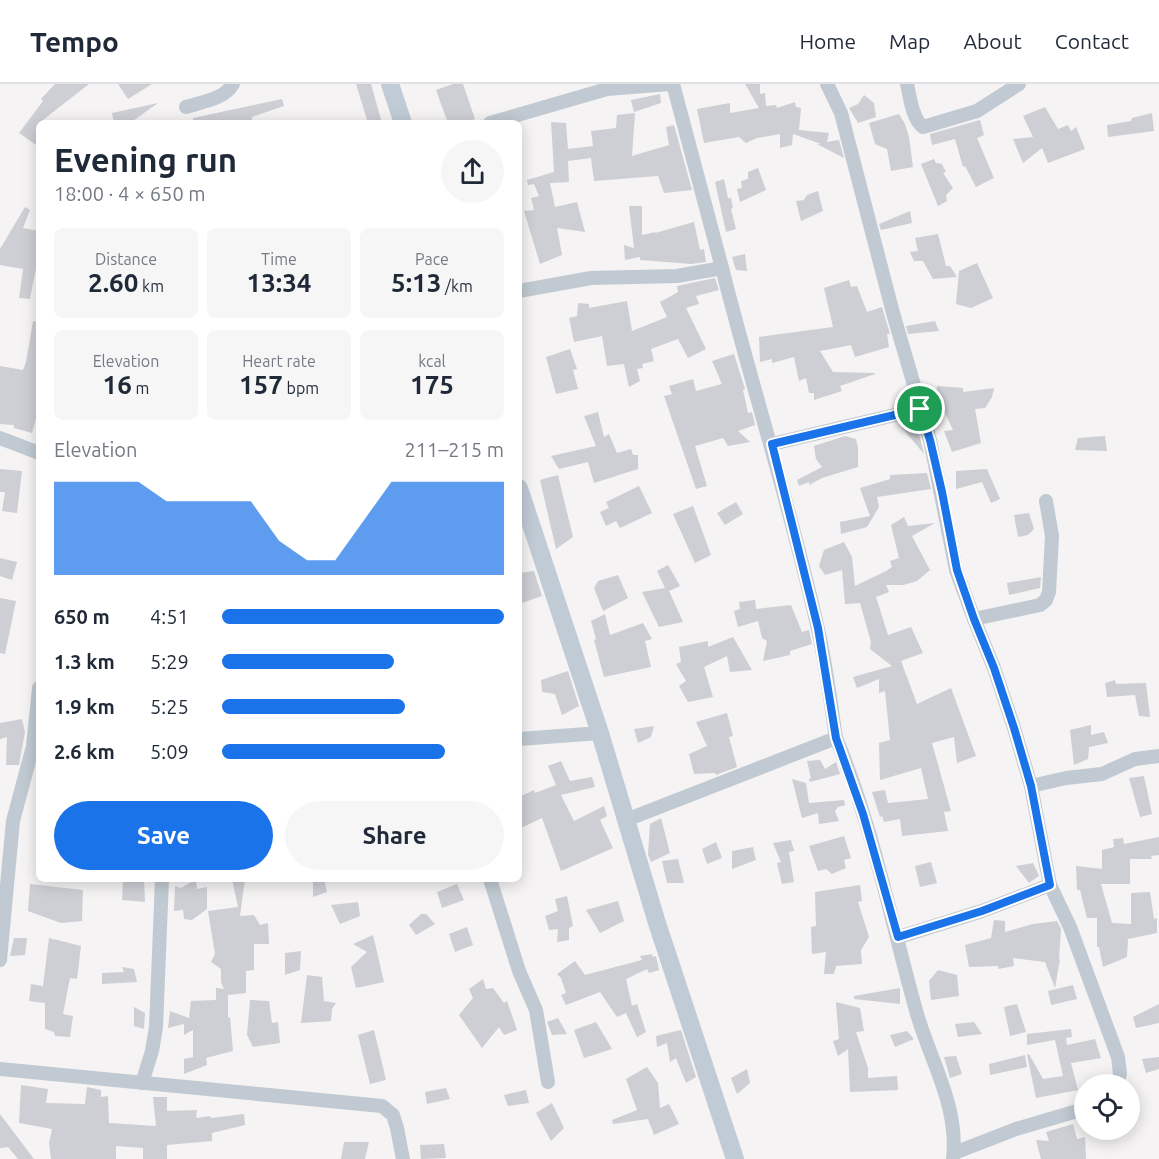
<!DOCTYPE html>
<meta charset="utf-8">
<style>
body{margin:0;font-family:Ubuntu,sans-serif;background:#f6f6f7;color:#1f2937;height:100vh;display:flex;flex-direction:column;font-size:22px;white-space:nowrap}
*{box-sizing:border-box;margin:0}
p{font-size:20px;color:#747a83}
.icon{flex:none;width:33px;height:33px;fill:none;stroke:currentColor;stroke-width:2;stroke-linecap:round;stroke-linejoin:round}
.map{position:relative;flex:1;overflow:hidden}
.panel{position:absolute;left:36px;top:36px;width:486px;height:762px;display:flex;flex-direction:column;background:#fff;border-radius:9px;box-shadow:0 3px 15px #0003}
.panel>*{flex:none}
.buttons{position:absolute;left:1074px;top:990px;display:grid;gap:12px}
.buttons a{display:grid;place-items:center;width:66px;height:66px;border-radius:50%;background:#fff;box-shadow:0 3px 15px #0003;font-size:30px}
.pin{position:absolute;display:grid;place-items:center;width:51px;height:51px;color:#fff;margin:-26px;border:3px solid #fff;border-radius:50%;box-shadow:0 2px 6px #0007}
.round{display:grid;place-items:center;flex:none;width:63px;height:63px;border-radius:32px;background:#f6f6f7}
.summary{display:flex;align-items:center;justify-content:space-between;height:102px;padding:0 18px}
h1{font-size:33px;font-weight:700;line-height:45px}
.figures{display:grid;grid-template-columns:repeat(3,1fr);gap:9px;height:102px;padding:6px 18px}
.figures div{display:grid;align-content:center;border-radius:9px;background:#f6f6f7;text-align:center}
.figures b{font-size:26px;font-weight:700}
.figures small{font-size:16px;font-weight:400}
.figures p{font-size:16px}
.chart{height:168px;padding:12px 18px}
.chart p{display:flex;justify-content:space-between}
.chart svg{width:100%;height:108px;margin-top:6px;fill:#1a73e8;opacity:.7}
.primary-button{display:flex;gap:12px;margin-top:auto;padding:12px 18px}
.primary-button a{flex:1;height:69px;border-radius:36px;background:#1a73e8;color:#fff;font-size:24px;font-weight:700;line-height:69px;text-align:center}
.primary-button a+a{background:#f6f6f7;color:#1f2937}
ul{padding:0 18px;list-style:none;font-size:20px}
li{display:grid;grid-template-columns:96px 72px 1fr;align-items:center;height:45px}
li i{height:15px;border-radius:8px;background:#1a73e8}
header{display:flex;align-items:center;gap:36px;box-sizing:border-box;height:84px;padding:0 30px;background:#fff;border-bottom:2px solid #e0e1e3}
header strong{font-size:28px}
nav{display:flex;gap:33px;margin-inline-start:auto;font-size:21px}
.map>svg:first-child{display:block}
.building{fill:#cdcfd5}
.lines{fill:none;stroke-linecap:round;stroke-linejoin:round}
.street{stroke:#c1cad2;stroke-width:14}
.secondary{stroke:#c1cbd6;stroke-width:18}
.route-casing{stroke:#fff;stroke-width:12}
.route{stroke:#1a73e8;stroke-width:8}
</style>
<header>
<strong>Tempo</strong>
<nav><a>Home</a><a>Map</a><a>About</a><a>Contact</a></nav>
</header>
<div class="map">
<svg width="1159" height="1075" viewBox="0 0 1159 1075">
<rect width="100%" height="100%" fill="#f5f3f3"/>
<g class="building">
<polygon points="55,0 89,0 39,39 39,63 19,49 43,17 41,15"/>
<polygon points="118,0 152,0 128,15"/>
<polygon points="356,0 371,0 382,39 368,39"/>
<polygon points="453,0 463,0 475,35 463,39 448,39 436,6"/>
<polygon points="745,0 760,0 760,10 765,9 766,22 776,21 777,24 795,18 796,23 801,24 799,46 829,49 827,58 839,56 844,74 817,60 821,60 793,50 792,61 780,64 780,50 757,54 746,59 739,53 704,59 697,25 730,19 730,29 759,24"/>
<polygon points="660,10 661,19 634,28 631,16"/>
<polygon points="864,11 874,19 876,33 858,39 849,24 858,20"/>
<polygon points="282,15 284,22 252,33 252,39 193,39 193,34"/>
<polygon points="158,19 130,39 114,39 112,29"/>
<polygon points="1045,23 1058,45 1068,41 1071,47 1076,43 1085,65 1048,79 1042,64 1023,79 1013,55 1033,53 1023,32"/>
<polygon points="635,29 632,72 669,61 666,43 674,41 692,106 664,109 658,92 594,97 591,74 568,77 569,98 550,99 555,123 577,118 585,148 557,144 562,171 540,180 524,127 534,126 531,114 539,112 534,100 528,101 527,96 554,88 551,38 566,39 568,65 593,62 591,47 616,44 617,31"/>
<polygon points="1152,29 1154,47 1108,53 1107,41 1131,37 1132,34"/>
<polygon points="899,30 905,40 909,53 913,83 891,87 887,65 875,60 869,39"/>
<polygon points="980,36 984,51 977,54 994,94 976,103 965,82 963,83 955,55 932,61 930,50"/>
<polygon points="934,75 936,79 942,80 946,88 943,89 953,104 946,111 947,117 938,122 921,80"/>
<polygon points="758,84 766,106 740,118 737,105 742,104 741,97 748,95 748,88"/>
<polygon points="724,95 728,114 731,114 733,124 731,125 736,145 726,148 715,98"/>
<polygon points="818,107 823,127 801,137 796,117 804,116 807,111"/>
<polygon points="629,122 642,122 642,151 655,148 655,149 694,138 700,166 704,165 706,178 691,180 640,176 640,173 625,176 624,161 634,164"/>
<polygon points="25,123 30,126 23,144 39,147 39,168 30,215 19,214 23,185 0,181 0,165"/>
<polygon points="910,127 912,139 881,146 879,140"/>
<polygon points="938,150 946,182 950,182 957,193 933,195 923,177 914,177 910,168 918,167 915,154"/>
<polygon points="745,170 747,187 736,186 732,173"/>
<polygon points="977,179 993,214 971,224 956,220 959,187"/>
<polygon points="715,194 719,206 696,212 699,220 686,224 706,265 688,274 678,255 651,265 654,277 642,280 643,284 637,285 640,297 629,303 624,280 607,282 602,252 574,258 569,234 577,232 578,219 589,220 589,224 627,217 632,247 667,233 660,218 678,208 677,202"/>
<polygon points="849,196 851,203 857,202 867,228 882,223 890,250 887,250 889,263 855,273 851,261 820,267 833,288 875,289 875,290 840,302 842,307 814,316 814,309 809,309 806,294 799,297 794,273 772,279 772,275 760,278 759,253 833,243 824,204"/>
<polygon points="33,237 39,238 39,324 32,349 14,344 14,341 0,340 0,282 23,286 26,278"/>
<polygon points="935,237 939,247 908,250 906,242"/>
<polygon points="570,265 577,285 573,286 578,305 556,310 546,273"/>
<polygon points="734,270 745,305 743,306 748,329 752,328 755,341 738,347 750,358 728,362 723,354 695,362 707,402 696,405 664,312 672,310 669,302 693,295 696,307 722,300 712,277"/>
<polygon points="937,302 963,304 963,308 994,304 992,313 985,324 975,325 981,359 952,368 944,347 953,346 944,327 935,327 942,318 936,313"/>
<polygon points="598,328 604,353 609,350 617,369 631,365 633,371 638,371 638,385 594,399 588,378 559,385 551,372 596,362 584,332"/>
<polygon points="915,336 921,358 924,370 899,340"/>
<polygon points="845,352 856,355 858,364 858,383 822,394 809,401 809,398 799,402 797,396 822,383 816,375 814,362"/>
<polygon points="1105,352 1107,367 1075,366 1078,354"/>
<polygon points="0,385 22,387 17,429 2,427 5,408 0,408"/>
<polygon points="987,385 1000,415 991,419 982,398 956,405 956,387"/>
<polygon points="927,389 931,405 877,413 879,423 867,443 841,450 840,438 870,432 860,404 890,395 890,391"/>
<polygon points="558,391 573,453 556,465 540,396"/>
<polygon points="639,402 652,429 620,444 616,437 606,442 600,428 609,424 606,418"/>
<polygon points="736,418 743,430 725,441 717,429"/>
<polygon points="693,422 711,471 695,479 673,430"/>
<polygon points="1029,429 1034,445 1028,451 1018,453 1014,431"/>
<polygon points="904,433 908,442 935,439 912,452 930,486 917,497 903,501 886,501 889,508 876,513 888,551 911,543 923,569 901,577 917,620 951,604 976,672 957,679 954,653 932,659 951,727 944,728 948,747 902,752 900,735 884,738 882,732 880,733 872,708 885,706 888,719 928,715 921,684 880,696 879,659 890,656 885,607 879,609 879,595 857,604 853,593 892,582 870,565 871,558 860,519 845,520 842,486 825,491 819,482 824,466 844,458 852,473 855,502 886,487 892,483 890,477 899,474 891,441"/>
<polygon points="0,474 17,478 12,496 0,492"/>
<polygon points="668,481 680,502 669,507 683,538 659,543 642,508 665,504 657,487"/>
<polygon points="534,487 542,512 519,520 519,489"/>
<polygon points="618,491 628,514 603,527 594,504 598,497"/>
<polygon points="1041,493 1040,504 1009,511 1007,499"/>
<polygon points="0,514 16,517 5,570 0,569"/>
<polygon points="755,516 756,525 791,521 802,548 809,546 812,560 790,567 790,571 763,577 767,557 762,554 758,537 738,543 734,527 740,525 739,518"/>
<polygon points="605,530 610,551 643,539 652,555 645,557 651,583 604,593 594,556 596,555 591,537"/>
<polygon points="733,553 752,586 730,588 727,572 704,583 713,613 688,618 679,602 686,597 676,580 681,578 679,563 708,557 708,563"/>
<polygon points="568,587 579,622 562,631 555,610 542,608 541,596"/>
<polygon points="1115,596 1116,600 1146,599 1150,633 1139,632 1135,611 1107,613 1105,599"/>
<polygon points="727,629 733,652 729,653 737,683 716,691 715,689 694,690 689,670 707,662 696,638"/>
<polygon points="22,635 25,648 19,681 6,681 7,653 0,655 0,639"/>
<polygon points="1091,641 1091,651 1104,648 1108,659 1089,663 1088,675 1074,681 1070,646"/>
<polygon points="654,642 651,653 638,659 634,645"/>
<polygon points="820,676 825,685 836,678 840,690 810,698 809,695 811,694 807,677"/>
<polygon points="561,677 570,697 592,693 595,703 561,711 574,737 604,722 607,732 600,736 613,764 561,787 542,734 519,745 519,732 522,731 519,713 534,706 535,709 556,701 548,682"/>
<polygon points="1144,692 1152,730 1140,733 1129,694"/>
<polygon points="792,695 806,699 809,719 844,716 845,721 838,723 835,727 839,737 819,740 818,729 802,734"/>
<polygon points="661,734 670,769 651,778 648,771 650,740"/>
<polygon points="844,752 851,774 844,776 846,784 832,790 826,785 818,787 809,762"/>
<polygon points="1159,753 1159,771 1151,772 1152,775 1130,775 1130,800 1101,800 1112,839 1131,840 1131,809 1150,808 1154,835 1157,834 1157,849 1128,855 1127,873 1103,883 1099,863 1097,863 1097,834 1087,834 1080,806 1077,806 1076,782 1102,785 1102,766 1114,763 1113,755 1123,754 1124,760"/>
<polygon points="791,756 794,767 789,768 794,798 782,800 777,779 781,778 773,759"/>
<polygon points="716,758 722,774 707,780 702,765"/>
<polygon points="753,763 756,776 732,785 732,767"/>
<polygon points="678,775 684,799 667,799 662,777"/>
<polygon points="931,778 937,799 920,803 915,782"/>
<polygon points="1033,779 1039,792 1029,799 1016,782"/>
<polygon points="123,795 144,795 145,818 122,816"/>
<polygon points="196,795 197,805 207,803 207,825 192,836 184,835 183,826 174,827 175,802 181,804"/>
<polygon points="232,795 245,795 240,832 254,831 260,841 268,839 269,860 254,860 254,886 246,887 246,909 228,911 228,934 230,933 233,967 206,974 207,981 184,990 184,975 193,973 193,946 184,951 184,940 168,944 170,927 189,934 191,917 216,916 216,904 224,905 221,898 221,885 211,878 215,870 208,827 238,823"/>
<polygon points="313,795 324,795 327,808 313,813"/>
<polygon points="30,800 83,806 82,837 61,839 28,827"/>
<polygon points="457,800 464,816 442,824 437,808"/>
<polygon points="860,801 862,817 858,818 869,853 861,866 862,880 836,882 834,890 824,890 826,868 812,870 811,843 816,842 815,808"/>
<polygon points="567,812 573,842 569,844 569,856 557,858 558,845 549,846 545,832 558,827 555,815"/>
<polygon points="618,817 624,837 600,849 586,826"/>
<polygon points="358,818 360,832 340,840 331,821"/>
<polygon points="421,830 426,830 435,840 416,851 409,841"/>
<polygon points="994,836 1005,837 1005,848 1033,840 1057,837 1061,845 1059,876 1060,875 1055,904 1045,878 1013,874 1014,882 998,885 998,882 969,883 965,861 991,854"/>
<polygon points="467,843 473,861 455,868 449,850"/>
<polygon points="373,851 384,898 356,904 351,883 367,868 353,860"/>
<polygon points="14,854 27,854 25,871 10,872"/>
<polygon points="49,854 81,862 77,895 70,894 63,930 73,932 70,953 55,952 54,948 45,945 45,919 29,917 31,900 43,902"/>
<polygon points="301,867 300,886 285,891 285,869"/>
<polygon points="652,870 653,873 656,872 659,886 649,889 647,885 626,895 632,922 637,920 646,948 637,953 626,929 617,933 600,908 566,921 561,911 566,909 561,894 557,890 575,877 585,891 642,876 640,872"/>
<polygon points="122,883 134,885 137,898 102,900 102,889 124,888"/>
<polygon points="938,886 957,891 959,912 931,916 929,897"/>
<polygon points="307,891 322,893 324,917 336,919 332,925 331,937 301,939"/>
<polygon points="483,895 486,905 493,904 504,919 507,917 517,946 504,951 499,943 482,964 459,931 473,914 469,905"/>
<polygon points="1073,901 1077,915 1051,921 1048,907"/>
<polygon points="900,904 900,920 854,915 854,912"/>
<polygon points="250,916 269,917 272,939 278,938 280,959 253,963 247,951"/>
<polygon points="836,918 860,924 864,947 856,948 868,984 868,994 897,992 898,1006 850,1008 848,965 838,972 833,957 839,955"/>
<polygon points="1017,920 1026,948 1010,952 1004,923"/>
<polygon points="1159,920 1159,939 1136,944 1133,933"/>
<polygon points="134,923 145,929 144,945 134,942"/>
<polygon points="558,934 567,950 552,951 547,938"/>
<polygon points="596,938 612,965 584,974 574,946"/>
<polygon points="974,938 982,950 958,953 955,940"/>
<polygon points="1071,945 1072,953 1066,954 1067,961 1095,955 1101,974 1071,979 1078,1006 1036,1014 1027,971 1029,970 1043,995 1063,992 1055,956 1027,961 1027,950"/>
<polygon points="374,946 386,996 370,1000 358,951"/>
<polygon points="681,946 696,993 686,999 676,974 670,978 667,959 657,963 656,952"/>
<polygon points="907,947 914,955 895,963 890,951"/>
<polygon points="1025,971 1027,983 990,991 989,980"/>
<polygon points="956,972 962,990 950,994 944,973"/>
<polygon points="1159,973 1159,985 1146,989 1142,975"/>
<polygon points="647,983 658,999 660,1024 669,1020 679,1040 654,1051 648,1035 613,1040 612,1036 637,1026 626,995"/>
<polygon points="747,985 750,999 737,1010 731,994"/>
<polygon points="21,1001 48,1005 46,1019 85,1020 87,1003 101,1006 101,1013 108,1012 109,1039 156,1042 153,1013 167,1013 167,1027 197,1026 196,1034 210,1032 211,1034 244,1030 245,1041 212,1049 212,1057 167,1061 167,1075 143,1075 143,1064 116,1062 116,1075 51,1075 49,1059 52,1045 19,1039"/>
<polygon points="446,1004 450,1015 427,1020 425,1008"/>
<polygon points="526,1006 529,1019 508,1022 504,1011"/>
<polygon points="552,1019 564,1044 551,1057 536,1029"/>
<polygon points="0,1030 34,1075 18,1075 8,1063 0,1064"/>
<polygon points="1073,1040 1077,1055 1085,1053 1086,1075 1041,1075 1036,1056 1049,1057 1046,1048"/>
<polygon points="344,1058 369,1058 365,1075 341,1075"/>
<polygon points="444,1060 446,1074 421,1075 420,1061"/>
</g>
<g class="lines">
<g class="street">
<polyline points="827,0 841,29 893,229 930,356 956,486 974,535 994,584 1014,644 1031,702 1050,801 1070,843 1118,973 1120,990 1117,1000"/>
<path d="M907,0C910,13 912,34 923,43L977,27L1019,0"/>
<path d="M186,23C201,18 225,15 233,0"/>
<polyline points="490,39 607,5 670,0"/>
<polyline points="519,207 591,194 677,192 722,184 673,0"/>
<polyline points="0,354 39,369"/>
<polyline points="772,360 920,325"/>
<polyline points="974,535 1040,521 1046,516 1049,508 1052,452 1046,417"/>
<path d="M836,654C873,742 891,838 917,930C931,978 959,1023 953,1075"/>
<polyline points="519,655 600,649"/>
<polyline points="1031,702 1066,694 1102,690 1135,675 1159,672"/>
<path d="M626,736L836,654C830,616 826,578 817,541C790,421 752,303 722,184"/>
<polyline points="490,795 519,887 536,926 548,998"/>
<polyline points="899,853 982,827 1050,801"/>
<polyline points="0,876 13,737 33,662 39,604"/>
<polyline points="0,985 382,1022 393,1031 397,1044 403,1075"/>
<polyline points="142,999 152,967 156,943 162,795"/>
<polyline points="954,1069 1016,1045 1084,1025"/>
</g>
<g class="secondary">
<polyline points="390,0 403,39"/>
<polyline points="519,404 600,649 657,839 735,1075"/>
</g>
</g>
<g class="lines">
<defs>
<polygon id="route" points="920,325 930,356 942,408 957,486 974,535 994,584 1014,644 1031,702 1050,801 982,827 898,853 863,730 836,654 818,544 772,360"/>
</defs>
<use href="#route" class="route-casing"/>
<use href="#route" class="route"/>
</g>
</svg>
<div class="buttons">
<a><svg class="icon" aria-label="locate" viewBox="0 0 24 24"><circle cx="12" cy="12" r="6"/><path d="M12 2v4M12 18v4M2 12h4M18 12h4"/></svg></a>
</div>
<div class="pin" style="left:920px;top:325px;background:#1e9e55"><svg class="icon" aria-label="arrive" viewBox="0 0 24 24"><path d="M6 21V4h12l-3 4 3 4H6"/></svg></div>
<section class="panel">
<div class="summary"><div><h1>Evening run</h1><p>18:00 · 4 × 650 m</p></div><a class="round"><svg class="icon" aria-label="share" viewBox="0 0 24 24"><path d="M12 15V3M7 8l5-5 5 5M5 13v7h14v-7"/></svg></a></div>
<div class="figures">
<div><p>Distance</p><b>2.60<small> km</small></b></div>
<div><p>Time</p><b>13:34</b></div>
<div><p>Pace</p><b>5:13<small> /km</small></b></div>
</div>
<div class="figures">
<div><p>Elevation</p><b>16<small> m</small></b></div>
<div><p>Heart rate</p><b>157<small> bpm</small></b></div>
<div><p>kcal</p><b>175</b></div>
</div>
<div class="chart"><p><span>Elevation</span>211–215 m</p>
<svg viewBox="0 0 160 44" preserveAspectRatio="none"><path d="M0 44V6L10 6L20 6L30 6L40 14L50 14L60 14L70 14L80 30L90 38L100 38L110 22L120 6L130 6L140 6L150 6L160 6V44z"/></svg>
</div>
<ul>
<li><b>650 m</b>4:51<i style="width:100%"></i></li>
<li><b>1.3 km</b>5:29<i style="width:61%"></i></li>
<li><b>1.9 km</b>5:25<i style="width:65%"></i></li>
<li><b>2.6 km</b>5:09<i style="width:79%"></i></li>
</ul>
<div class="primary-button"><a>Save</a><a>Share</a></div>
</section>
</div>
